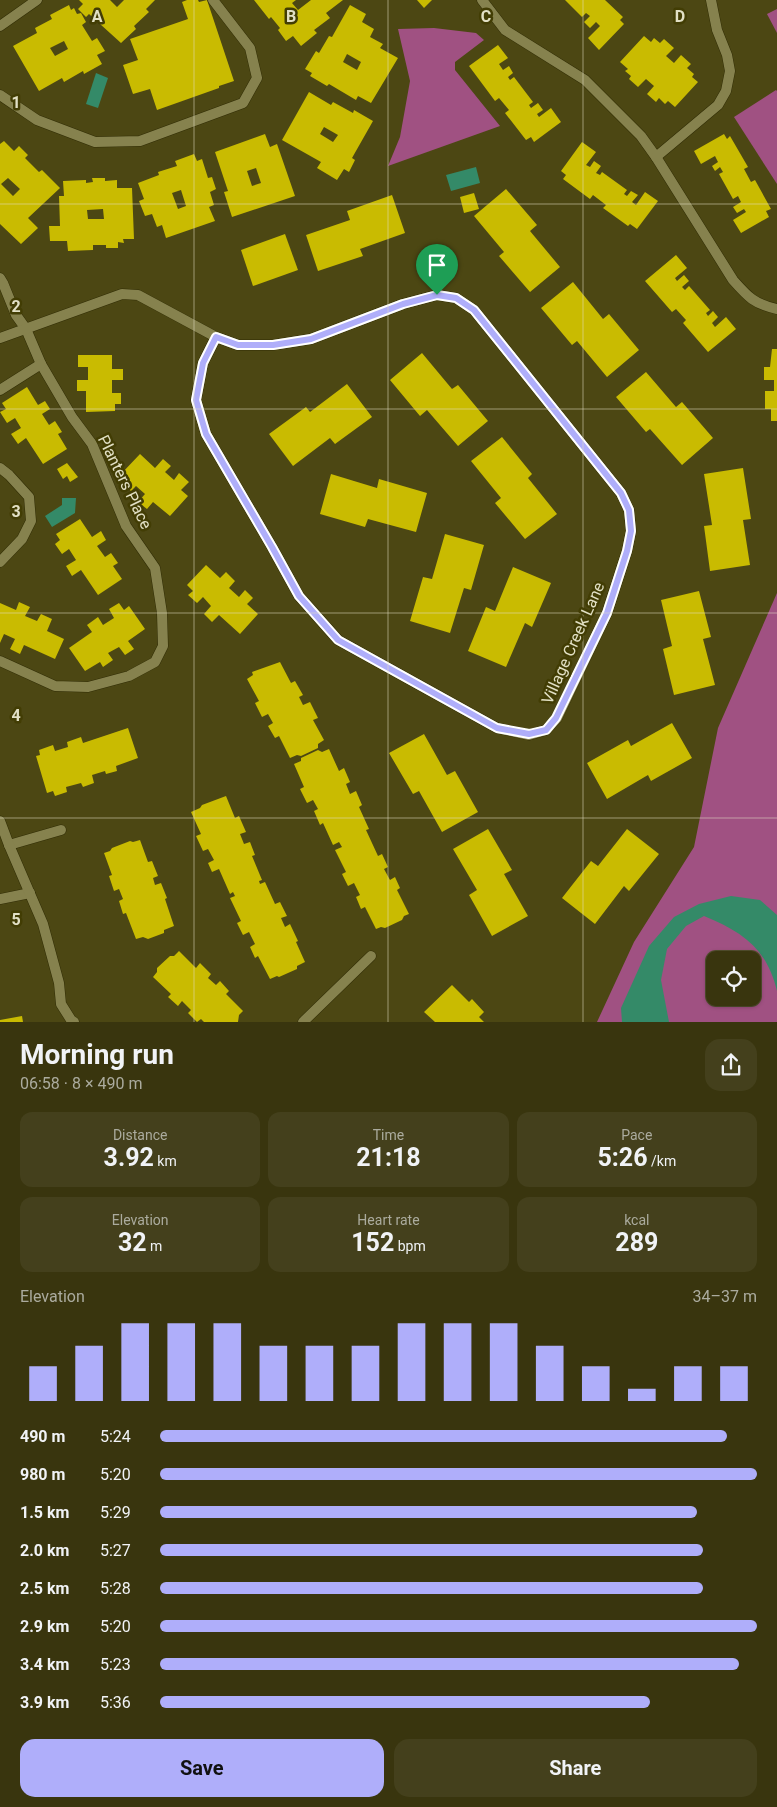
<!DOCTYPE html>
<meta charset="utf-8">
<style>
body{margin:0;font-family:Roboto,sans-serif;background:#44401c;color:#f1f3f6;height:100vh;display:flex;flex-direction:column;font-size:19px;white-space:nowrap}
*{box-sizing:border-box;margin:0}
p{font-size:16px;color:#abab9e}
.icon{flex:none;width:28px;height:28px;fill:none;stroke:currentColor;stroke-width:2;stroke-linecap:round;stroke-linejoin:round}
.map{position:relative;height:1022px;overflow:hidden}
.sheet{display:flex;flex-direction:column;background:#39350e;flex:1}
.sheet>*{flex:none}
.fabs{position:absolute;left:706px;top:951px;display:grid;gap:10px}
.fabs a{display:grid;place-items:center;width:55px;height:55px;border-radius:10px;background:#39350e;box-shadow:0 1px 4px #0004,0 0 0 1px #53502e;font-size:25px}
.pin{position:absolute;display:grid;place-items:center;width:42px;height:42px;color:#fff;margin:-51px -21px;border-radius:50% 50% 50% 0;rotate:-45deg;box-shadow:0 0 5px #0007}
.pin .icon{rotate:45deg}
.round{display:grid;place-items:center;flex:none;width:52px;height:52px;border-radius:15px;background:#44401c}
.head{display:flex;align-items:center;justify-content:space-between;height:85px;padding:0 20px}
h1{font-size:28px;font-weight:700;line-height:38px}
.figures{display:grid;grid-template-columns:repeat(3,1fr);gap:8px;height:85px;padding:5px 20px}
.figures div{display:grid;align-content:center;border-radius:12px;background:#44401c;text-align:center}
.figures b{font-size:25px;font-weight:700}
.figures small{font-size:14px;font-weight:400}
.figures p{font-size:14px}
.chart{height:140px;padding:10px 20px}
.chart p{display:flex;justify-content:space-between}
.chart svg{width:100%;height:90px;margin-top:5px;stroke:#afaefa;stroke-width:6}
.action{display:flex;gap:10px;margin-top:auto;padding:10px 20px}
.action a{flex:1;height:58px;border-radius:15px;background:#afaefa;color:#111;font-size:20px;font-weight:700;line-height:58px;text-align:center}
.action a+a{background:#44401c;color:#f1f3f6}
ul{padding:0 20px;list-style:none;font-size:16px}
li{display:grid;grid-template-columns:80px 60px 1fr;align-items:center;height:38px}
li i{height:12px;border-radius:6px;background:#afaefa}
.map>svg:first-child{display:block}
.green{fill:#a05182;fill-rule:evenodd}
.water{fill:#348a68}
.building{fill:#c9bb01;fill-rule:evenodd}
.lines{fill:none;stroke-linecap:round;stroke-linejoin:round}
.service-casing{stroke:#312d05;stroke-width:11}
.minor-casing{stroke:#312d05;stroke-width:11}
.service{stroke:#86824e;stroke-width:10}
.minor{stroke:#86824e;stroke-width:10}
.route-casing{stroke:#fff;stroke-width:10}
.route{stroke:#afaefa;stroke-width:6}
.grid{fill:none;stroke:#e2e0c5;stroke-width:1;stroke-opacity:0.55}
.labels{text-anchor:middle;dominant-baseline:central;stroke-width:5;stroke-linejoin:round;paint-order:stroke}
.street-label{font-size:16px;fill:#e2e0c5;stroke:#423d04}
.grid-label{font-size:16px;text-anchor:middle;font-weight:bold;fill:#e2e0c5;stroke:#423d04;stroke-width:5;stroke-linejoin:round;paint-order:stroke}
</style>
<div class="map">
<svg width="777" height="1022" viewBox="0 0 777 1022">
<rect width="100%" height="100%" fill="#4c4713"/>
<g class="green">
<polygon points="777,9 777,33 767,14"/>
<polygon points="434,28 476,33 484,40 455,62 455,70 500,126 388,166 400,137 410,81 398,29"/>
<polygon points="776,90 777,91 777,184 734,117"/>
<path d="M777,593V1022H597L634,942L694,847L718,728ZM715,960H752V998H715Z"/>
</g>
<g class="water">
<polygon points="96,73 108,78 98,108 86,104"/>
<polygon points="476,167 480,183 451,191 446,175"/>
<polygon points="62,498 76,498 75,513 52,527 45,516 62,505"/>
<path d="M731,896L760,900L777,915V991C767,949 743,932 704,916L686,926L667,949L661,980L669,1022H622L621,1008L649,946L674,917L699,904Z"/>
</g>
<g class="building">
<polygon points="79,0 110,0 117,7 124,0 155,0 146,9 149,12 134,26 136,29 121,43 89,14 86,17 78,9 83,4"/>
<polygon points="187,0 198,0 199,2 207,0 234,81 219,86 219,88 157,110 150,89 133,94 123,65 138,60 130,39 188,19 182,2"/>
<polygon points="254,0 296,0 292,3 298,10 311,0 343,0 326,13 330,18 314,30 317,33 301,46 293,36 286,41 278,30 280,28 271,17 269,19"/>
<polygon points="417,0 432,0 424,8"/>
<polygon points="565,0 605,0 623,17 620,20 624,24 599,50 588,38 600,26 596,22 590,28 584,22 590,16 586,13 582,17"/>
<path d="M69,5L71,10L74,8L77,14L81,13L86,22L82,25L92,41L97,38L105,51L97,55L102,64L84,74L83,71L64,82L62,78L39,91L13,46L37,33L35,28L52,19L50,15ZM64,41L68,49L55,56L50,48Z"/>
<path d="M350,5L366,14L362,22L374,29L370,37L383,44L380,48L398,58L371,103L358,96L356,100L329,84L327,86L310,76L312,73L305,69L316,51L319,53L329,36L332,37ZM347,54L361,62L357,70L343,62Z"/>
<polygon points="644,36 651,42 654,38 660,43 664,39 674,48 666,56 674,63 681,55 691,64 687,68 694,74 692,77 698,82 675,107 668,101 665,104 659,98 656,102 647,94 654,86 646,79 638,87 629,79 631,76 625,71 628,69 620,62"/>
<polygon points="498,45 508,58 499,64 503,70 509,66 513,73 508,77 510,80 514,77 533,102 529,105 531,108 538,103 543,110 537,114 539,117 551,108 561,122 534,142 531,137 526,140 505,113 509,110 499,98 495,101 469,66"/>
<path d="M309,92L331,105L333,102L353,113L354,110L373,121L352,158L355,160L349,172L344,169L337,180L317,168L321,162L282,140ZM324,127L338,135L333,142L320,134Z"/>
<path d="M265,134L270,147L277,144L295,196L232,217L224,192L228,191L215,152ZM256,168L261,183L252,186L247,171Z"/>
<polygon points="724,134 727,139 730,136 748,167 744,169 751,182 755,180 771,209 766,211 769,217 741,233 733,220 746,212 744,209 737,213 733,207 741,202 738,196 733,199 719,174 723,172 720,167 715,171 712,166 718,162 715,156 701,164 694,151"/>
<path d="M4,141L14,151L19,146L28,155L25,158L39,172L42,170L60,188L28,218L38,228L21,244L0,224V144ZM8,178L20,189L13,196L1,184Z"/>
<polygon points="582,142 596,152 586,165 590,167 594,161 601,166 596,173 600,175 602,172 627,190 624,194 627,196 631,191 638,195 632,202 636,205 645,192 658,201 637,229 630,224 628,226 603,208 606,205 593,195 590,199 563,179 566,175 561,171"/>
<path d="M194,154L197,161L202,159L208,178L212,177L216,189L210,192L214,205L209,207L215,221L166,238L162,225L157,227L152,214L145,216L139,201L144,199L138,183L159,175L158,172L177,166L175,161ZM181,190L186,206L178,209L172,193Z"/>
<path d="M92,178H105V181L117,180V188H132L134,239H123L124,243L118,242V248H106V245H93V250L68,251L67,241H50L49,226H60L59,196H64L63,181L86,180V183L93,182ZM103,209L104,219H88L87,210Z"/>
<polygon points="506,189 537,225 530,231 560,267 530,292 499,256 504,252 474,216"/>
<polygon points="474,193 479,209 464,213 460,197"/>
<polygon points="392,195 405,233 360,249 363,256 318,271 306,235 350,220 347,211"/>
<polygon points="285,234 298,270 253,286 241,250"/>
<polygon points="676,255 687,268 675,278 677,281 684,275 689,281 682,287 685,290 689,286 710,310 706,313 708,316 713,311 718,317 712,323 715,327 726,317 736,329 708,352 683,323 686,320 676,309 672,312 645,281"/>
<polygon points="573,282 603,319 609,314 639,350 607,377 577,341 572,345 541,308"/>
<polygon points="772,349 777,349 777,421 771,421 771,409 765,409 765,391 774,391 774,380 764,380 764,367 770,367"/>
<polygon points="422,353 452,389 458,385 488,421 458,446 427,410 420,416 390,380"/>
<polygon points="78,355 112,355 112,369 123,369 123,380 112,380 112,393 121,393 121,404 115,404 115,411 86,412 86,391 77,391 77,380 88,380 88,367 78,367"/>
<polygon points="646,372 676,407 682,402 713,438 682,465 650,429 646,432 616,397"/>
<polygon points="347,384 372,417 335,444 330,438 293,466 269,434 306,407 310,412"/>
<polygon points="27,387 38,405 45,401 50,409 42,414 49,425 55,421 62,432 58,434 67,449 43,464 26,438 18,444 11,434 21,428 15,418 7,423 0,412 6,409 2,403"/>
<polygon points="502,437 532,474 528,478 557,514 525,539 495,503 501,498 471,461"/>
<polygon points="140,454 155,468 163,459 171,466 165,472 174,480 179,473 189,482 181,490 188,496 170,516 153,502 147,509 138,502 145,494 136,486 131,491 122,483 126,478 121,474"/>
<polygon points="67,463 78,477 70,482 67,476 63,479 57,469"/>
<polygon points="743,468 751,519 743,520 750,565 710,571 704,526 712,525 704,474"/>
<polygon points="331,474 377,488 379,479 427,493 416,532 368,519 365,527 320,514"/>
<polygon points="80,519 92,537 101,531 106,540 97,546 105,557 111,553 118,563 113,566 122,579 98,595 81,570 72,576 66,566 76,560 69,549 62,554 55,544 60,540 56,534"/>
<polygon points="445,534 484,545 471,590 464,588 450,633 410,621 423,577 432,579"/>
<polygon points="206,565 220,578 226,572 235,581 229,588 239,597 245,590 253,598 247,604 258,614 240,634 219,615 212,622 204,614 211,606 203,597 197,603 188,595 193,591 187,585"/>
<polygon points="513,567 551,583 532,627 525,623 506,667 468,651 486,607 495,611"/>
<polygon points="699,591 711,637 703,639 715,685 674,695 663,649 672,646 661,600"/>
<polygon points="19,602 30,607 25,616 37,621 41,614 52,619 47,631 64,639 55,659 24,645 20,654 10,649 15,639 4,634 0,643 0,603 16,610"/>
<polygon points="119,603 124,610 129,606 145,629 128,641 134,649 125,655 119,647 108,653 113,660 103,667 100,662 85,671 69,648 92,632 87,625 98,617 103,625 114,618 109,609"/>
<polygon points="280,662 291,683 295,681 303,695 299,697 303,705 310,702 318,718 313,720 324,740 318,744 318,748 301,756 297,755 290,758 279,736 275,738 268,726 273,723 268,714 262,717 255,703 259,701 247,679 253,675 252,672"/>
<polygon points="672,723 692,758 651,781 648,775 607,799 587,763 628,740 631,746"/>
<polygon points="128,728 138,758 116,766 117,771 106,774 105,771 92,775 94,783 83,787 81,783 66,787 67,792 55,796 53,791 47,793 36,756 40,755 39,750 53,745 55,751 68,747 67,742 81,737 83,743"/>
<polygon points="424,734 447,775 455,771 478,812 442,832 419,791 413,794 389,753"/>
<polygon points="329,749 339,771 344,768 350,782 346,784 350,794 356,791 362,805 359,807 369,829 366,830 378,856 382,854 388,867 384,869 390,880 395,877 400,888 397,890 409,914 404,916 402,920 385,928 381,927 376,929 365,907 361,909 356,897 360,895 354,883 348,886 342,874 346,872 335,850 342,847 339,842 333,845 323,823 320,825 314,811 318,809 313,800 307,803 300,789 304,787 294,764 301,761 301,758 318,750 322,752"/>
<polygon points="226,796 235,818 239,816 246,832 240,834 244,844 250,842 255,855 252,856 262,880 259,881 260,884 265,882 275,904 280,902 287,916 281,918 285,927 290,924 298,941 296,942 305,962 297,966 297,969 279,977 277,976 270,979 258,956 255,958 250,947 255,944 249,932 243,935 237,923 241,921 230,898 235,896 233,892 230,894 219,869 212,872 208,863 214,860 208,849 203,851 196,836 201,834 191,812 200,808 202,805"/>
<polygon points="488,829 512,870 504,874 528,916 492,936 469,895 477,890 453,849"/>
<polygon points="627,829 659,854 629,891 624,886 595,924 562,898 591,861 598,866"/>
<polygon points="140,840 148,862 152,861 158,876 153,878 155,885 161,883 167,898 165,899 174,926 164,930 164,933 148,939 143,937 136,939 126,913 123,914 119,901 123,899 119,889 114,891 109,876 112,875 104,853 110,851 112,848 130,841 133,842"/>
<polygon points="179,951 196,968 200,963 211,974 208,978 216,985 220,981 229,991 226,994 243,1011 239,1015 238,1022 204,1022 201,1019 197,1022 188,1013 191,1010 182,1001 178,1006 168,997 171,994 153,977 157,972 157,968 170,956 174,956"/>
<polygon points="452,985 469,1002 472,999 484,1012 479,1017 484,1022 435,1022 424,1012"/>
<polygon points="22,1016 23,1022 0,1022 0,1020"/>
</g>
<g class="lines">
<defs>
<g id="service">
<polyline points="9,845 61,830"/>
<polyline points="0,899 30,893"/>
<polyline points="303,1022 371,956"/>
</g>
<g id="minor">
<path d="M482,0L505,30L585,80L641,136L656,157L733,280C748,297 754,304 777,309"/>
<polyline points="0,26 37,0"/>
<polyline points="0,95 37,120 95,142 140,141 243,103 257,78 250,48 213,0"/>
<polyline points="656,157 718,105 726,91 730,71 727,55 717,30 711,0"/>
<polyline points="0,278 3,283 16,315 26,329 41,364 72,417 92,444 126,526 155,568 162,613 163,646 155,662 129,676 88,687 55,686 0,661"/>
<polyline points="0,338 122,294 138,295 216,337 238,345 273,345 311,339 403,304 437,295 456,298 474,310 621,493 629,510 631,531 627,551 607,613 557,718 546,730 529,735 497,728 338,640 299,596 272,547 206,434 196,400 203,363 216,337"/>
<polyline points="0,390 41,364"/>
<polyline points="0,468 9,475 29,497 31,521 22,539 0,562"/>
<polyline points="0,821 9,845 43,924 59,983 61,1004 71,1020 74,1022"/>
</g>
</defs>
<use href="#service" class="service-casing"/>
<use href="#minor" class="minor-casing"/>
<use href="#service" class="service"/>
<use href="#minor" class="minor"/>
</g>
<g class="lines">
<defs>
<polygon id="route" points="437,295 456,298 474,310 621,493 629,510 631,531 627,551 607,613 556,718 546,730 529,734 497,728 338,640 299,596 272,547 206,434 196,400 203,363 216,337 238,345 273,345 311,339 403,304"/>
</defs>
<use href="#route" class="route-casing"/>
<use href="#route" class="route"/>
</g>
<path class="grid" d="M194,0V1022M388,0V1022M583,0V1022M0,204H777M0,409H777M0,613H777M0,818H777"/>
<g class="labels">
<g class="street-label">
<text transform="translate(125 482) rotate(64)">Planters Place</text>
<text transform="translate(573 643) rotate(-66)">Village Creek Lane</text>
</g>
</g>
<g class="grid-label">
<text x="97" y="22">A</text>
<text x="291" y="22">B</text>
<text x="486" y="22">C</text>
<text x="680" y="22">D</text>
<text x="16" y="108">1</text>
<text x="16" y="312">2</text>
<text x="16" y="517">3</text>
<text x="16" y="721">4</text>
<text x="16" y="925">5</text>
</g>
</svg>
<div class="fabs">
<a><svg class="icon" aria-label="locate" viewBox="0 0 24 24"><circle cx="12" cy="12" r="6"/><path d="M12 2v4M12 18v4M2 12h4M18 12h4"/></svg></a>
</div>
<div class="pin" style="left:437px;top:295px;background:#1e9e55"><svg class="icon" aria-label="arrive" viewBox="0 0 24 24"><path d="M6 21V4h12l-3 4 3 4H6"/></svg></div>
</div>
<section class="sheet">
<div class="head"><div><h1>Morning run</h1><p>06:58 · 8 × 490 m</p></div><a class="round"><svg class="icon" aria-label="share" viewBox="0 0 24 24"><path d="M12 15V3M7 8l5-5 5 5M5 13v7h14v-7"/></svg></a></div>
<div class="figures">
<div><p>Distance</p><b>3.92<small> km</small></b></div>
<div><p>Time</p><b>21:18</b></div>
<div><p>Pace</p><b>5:26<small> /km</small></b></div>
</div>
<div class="figures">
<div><p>Elevation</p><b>32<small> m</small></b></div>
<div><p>Heart rate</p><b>152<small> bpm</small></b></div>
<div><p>kcal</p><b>289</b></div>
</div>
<div class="chart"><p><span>Elevation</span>34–37 m</p>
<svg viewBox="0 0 160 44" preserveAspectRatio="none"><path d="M5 44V27M15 44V17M25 44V6M35 44V6M45 44V6M55 44V17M65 44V17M75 44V17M85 44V6M95 44V6M105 44V6M115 44V17M125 44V27M135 44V38M145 44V27M155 44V27"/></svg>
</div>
<ul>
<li><b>490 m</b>5:24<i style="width:95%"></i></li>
<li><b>980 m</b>5:20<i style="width:100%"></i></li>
<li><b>1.5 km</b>5:29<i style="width:90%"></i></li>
<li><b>2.0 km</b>5:27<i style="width:91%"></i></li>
<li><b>2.5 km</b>5:28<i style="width:91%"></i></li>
<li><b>2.9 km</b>5:20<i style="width:100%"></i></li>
<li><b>3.4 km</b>5:23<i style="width:97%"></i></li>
<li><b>3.9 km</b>5:36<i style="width:82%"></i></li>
</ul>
<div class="action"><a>Save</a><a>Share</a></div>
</section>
